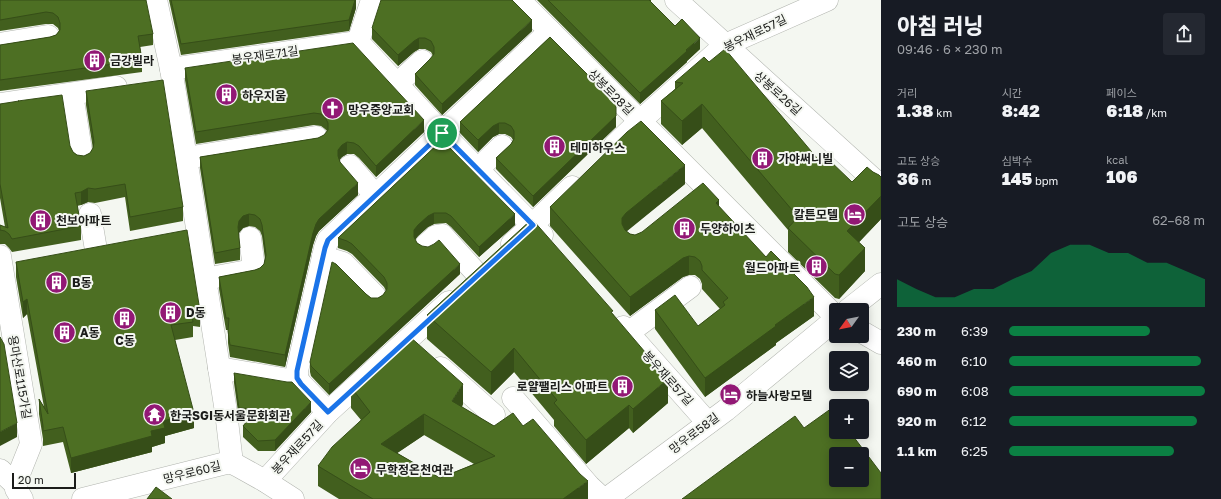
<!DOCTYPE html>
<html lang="ko">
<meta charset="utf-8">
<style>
body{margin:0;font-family:"Golos Text","Noto Sans KR",sans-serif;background:#242831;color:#f1f3f6;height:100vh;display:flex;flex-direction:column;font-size:15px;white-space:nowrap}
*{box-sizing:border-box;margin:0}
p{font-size:13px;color:#9ea1a6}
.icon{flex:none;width:22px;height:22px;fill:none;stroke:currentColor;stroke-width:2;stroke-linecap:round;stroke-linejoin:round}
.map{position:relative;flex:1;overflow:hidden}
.panel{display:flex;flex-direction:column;background:#171b24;width:340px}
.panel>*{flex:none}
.needle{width:26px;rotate:237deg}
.buttons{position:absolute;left:829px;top:303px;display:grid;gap:8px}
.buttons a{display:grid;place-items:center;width:40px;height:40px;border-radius:4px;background:#171b24;box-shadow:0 2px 10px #0003;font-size:20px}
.scale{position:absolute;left:12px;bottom:10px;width:64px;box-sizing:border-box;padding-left:4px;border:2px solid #1b1c1a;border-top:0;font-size:11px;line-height:14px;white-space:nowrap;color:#1b1c1a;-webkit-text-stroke:3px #f4f7f1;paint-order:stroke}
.pin{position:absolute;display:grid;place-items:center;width:34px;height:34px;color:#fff;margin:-17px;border:2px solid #fff;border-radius:50%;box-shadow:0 1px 4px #0007}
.round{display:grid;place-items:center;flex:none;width:42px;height:42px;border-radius:4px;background:#242831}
.summary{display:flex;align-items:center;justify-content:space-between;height:68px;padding:0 16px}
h1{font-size:22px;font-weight:800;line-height:30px}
.metrics{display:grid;grid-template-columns:repeat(3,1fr);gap:6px;height:68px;padding:4px 16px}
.metrics div{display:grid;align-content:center}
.metrics b{font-size:17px;font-weight:800}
.metrics small{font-size:11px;font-weight:400}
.metrics p{font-size:11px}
.chart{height:112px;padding:8px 16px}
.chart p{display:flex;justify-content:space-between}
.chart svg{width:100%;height:72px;margin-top:4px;fill:#0b8043;opacity:.7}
ul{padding:0 16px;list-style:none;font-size:13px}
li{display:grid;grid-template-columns:64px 48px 1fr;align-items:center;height:30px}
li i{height:10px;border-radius:5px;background:#0b8043}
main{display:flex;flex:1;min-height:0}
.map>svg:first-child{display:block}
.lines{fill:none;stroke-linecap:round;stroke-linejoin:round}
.minor-casing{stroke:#b2b5af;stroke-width:23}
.minor{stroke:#fff;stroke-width:22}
.wall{fill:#425f1e;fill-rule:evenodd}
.shaded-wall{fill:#364e18}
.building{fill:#4d6f23;stroke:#364e18;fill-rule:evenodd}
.route-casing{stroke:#fff;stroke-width:8}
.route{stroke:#1a73e8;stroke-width:5}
.labels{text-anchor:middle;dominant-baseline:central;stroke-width:4;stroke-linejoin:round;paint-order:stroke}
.street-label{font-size:12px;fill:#1b1c1a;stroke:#f4f7f1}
.poi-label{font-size:12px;font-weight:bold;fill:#1b1c1a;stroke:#f4f7f1;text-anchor:start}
</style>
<main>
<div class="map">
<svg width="881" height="499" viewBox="0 0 881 499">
<rect width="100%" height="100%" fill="#f4f7f1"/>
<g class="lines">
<defs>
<g id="minor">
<polyline points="156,0 171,69 186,158 226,412 232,463"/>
<polyline points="372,0 358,42 442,133 542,235"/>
<polyline points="519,0 836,317"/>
<polyline points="676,0 881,186"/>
<polyline points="0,44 48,36"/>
<polyline points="171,69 358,42"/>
<polyline points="397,84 422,61"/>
<polyline points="72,94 82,157"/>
<polyline points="0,104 116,87"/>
<polyline points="615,145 640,121 725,45 827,0"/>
<polyline points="186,158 316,137"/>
<polyline points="350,166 375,195"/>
<polyline points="478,169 502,146"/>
<polyline points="90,214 96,250"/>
<polyline points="512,244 572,187"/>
<polyline points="426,245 436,236 442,235 478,275"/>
<polyline points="0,256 31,444 15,484"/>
<polyline points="323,257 343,263 375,296"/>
<polyline points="205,279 253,270 254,268 250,238"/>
<polyline points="848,310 881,284"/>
<polyline points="623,327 708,423"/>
<polyline points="862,332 881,343"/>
<polyline points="628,333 690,287"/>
<polyline points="219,368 289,380 297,378"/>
<polyline points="441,368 494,415"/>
<polyline points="513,398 589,486 603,499"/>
<polyline points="328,412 301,384 297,378 297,371 325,248 328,240 550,31"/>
<polyline points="0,470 15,484 16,489 22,499"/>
<polyline points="265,481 328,412 449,302"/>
<polyline points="83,499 226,463 232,463 238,466 265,481 293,499"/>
<polyline points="606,499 726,410 836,319"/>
</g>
</defs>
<use href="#minor" class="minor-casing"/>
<use href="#minor" class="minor"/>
</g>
<g class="wall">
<polygon points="0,0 153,34 153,45 140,47 142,60 142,72 0,91 0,45 50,37 56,35 59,31 58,28 53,24 46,24 0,31"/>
<polygon points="169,0 356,0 356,8 349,31 181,55"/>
<polygon points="537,0 651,0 651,3 675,26 700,49 687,61 687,62 640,104"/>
<polygon points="372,28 532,31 442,115 415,85 415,74 433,56 431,52 425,49 419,49 414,52 398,66 372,39"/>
<polygon points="550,37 616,127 533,207 496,169 496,158 511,144 513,140 511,137 505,134 499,134 493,137 478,152 460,133 460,122"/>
<polygon points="709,62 822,164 852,182 873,172 881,177 881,219 859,242 865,271 839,299 835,298 788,252 788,230 702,128 682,145 661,124 661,101 675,89 675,82"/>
<polygon points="185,68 424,132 376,177 359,158 354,154 347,154 342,157 339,160 358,195 319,231 316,236 313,245 285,367 230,357 228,343 228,330 226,330 219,289 219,277 255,270 260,268 264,264 265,259 262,236 260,231 255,227 249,226 243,228 238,234 240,248 240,260 215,264 200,168 200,157 318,138 324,135 327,131 325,129 321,126 314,125 196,144 185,80"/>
<polygon points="86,91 183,207 183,221 130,231 125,197 95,203 88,202 81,205 77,206 81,226 81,240 12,252 9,248 5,244 0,244 0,225 5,227 0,198 0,104 18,102 18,101 70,146 73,152 77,155 84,156 90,153 93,149 86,105"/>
<polygon points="442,140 515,225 479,257 451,227 446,223 434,224 428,227 418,236 415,240 417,243 460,274 329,395 311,376 310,372 310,362 366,294 371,298 378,298 383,295 386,291 384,287 352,254 347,251 338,248 338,238"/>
<polygon points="685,184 626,231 630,234 635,235 719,207 814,316 776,343 776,345 705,397 655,329 655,310 698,326 720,309 702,289 702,284 700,279 695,275 689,275 683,277 630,316 550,226 550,207"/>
<polygon points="16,262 200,311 200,327 193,326 193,337 175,340 194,428 165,436 165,443 152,447 152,452 71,473 63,442 43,446 43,439 39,414 39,399 44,407 27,314 23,318 16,277"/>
<polygon points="613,314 668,403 633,433 629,428 586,464 554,426 554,420 514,372 491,395 427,339 427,315"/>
<polygon points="234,373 311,412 275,451 258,451 243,437 243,426 249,419 239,419 234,383"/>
<path d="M351,387L463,404L462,407L494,426H523L588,499H339L318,486V466L361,420L351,408ZM424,435L474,464L440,478L397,453Z"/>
</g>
<g class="shaded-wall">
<polygon points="355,0 356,0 356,8 349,31 349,20"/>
<polygon points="532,20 532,31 442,115 442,104"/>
<polygon points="419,38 419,49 414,52 398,66 398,55 414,41"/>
<polygon points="700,38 700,49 687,61 687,62 640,104 640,93"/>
<polygon points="616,103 616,127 533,207 533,196"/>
<polygon points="702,104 702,128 682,145 682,121"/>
<polygon points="424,120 424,132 376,177 376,166"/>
<polygon points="499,123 499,134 493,137 478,152 478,140 493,126"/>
<polygon points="347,142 347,154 342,157 338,162 338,150 342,145"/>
<polygon points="685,165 685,184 626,232 622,237 622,218 626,213"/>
<polygon points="358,183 358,195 319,231 316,236 313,245 285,367 285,355 313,233 316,224 319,219"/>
<polygon points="88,188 88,202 81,205 81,192"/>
<polygon points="881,196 881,219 847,255 847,231"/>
<polygon points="719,200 719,219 716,203"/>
<polygon points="434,213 434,224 428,227 418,236 414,241 414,230 418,225 428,216"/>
<polygon points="249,214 249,226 243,228 239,233 238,239 238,227 239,221 243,216"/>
<polygon points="515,214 515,225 479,257 479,247"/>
<polygon points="865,248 865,271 839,299 839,275"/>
<polygon points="689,256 689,275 683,277 630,316 630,297 683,258"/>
<polygon points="460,264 460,274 329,395 329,384"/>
<polygon points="814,297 814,316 776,343 776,345 705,397 705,378 775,325"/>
<polygon points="27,299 27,314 23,318 23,302"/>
<polygon points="514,348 514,372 491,395 491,372"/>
<polygon points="668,379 668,403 633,433 633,409"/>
<polygon points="463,384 463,404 452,422 452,401"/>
<polygon points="311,402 311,412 275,451 275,440"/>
<polygon points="629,405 629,428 586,464 586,440"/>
<polygon points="194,413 194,428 165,436 165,443 152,447 152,452 71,473 71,458 163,421"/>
<polygon points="424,414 424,435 381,464 381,444"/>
<polygon points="17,423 17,437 0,446 0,432"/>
<polygon points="588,481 588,499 563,499"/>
</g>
<g class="building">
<polygon points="0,0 146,0 153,34 138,36 142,60 0,80 0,45 50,37 56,35 60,30 60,23 58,17 53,13 46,12 0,20"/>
<polygon points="171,0 355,0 349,20 181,44"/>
<polygon points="381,0 512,0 532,20 442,104 415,74 430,59 434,54 434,47 431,41 425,38 419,38 414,41 398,55 372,28"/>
<polygon points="548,0 649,0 675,26 682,19 700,38 686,50 687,51 640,93"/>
<polygon points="550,37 616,103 616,116 533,196 496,158 511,144 514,139 514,131 511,126 505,123 499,123 493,126 478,140 460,122"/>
<polygon points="353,43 424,120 376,166 359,146 354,143 347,142 342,145 338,150 338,156 340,162 358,183 319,219 316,224 313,233 285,355 230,345 228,331 229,318 226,318 219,277 255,270 260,268 264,264 266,255 262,225 260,219 255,215 249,214 243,216 239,221 238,227 240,248 215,253 200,157 318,138 324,135 328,130 328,123 325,117 321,114 314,113 196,132 185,68"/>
<polygon points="725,49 822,164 827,158 852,182 867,167 873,172 879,175 881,177 881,196 847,231 865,248 839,275 835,274 788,228 798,217 702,104 682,121 661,101 683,83 675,82 704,57 709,62"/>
<polygon points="163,80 183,207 130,217 125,184 95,189 88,188 81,192 75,193 81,226 12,239 9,234 5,231 0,230 0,225 8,228 0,184 0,104 19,101 18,101 62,95 70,146 73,152 77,155 84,156 90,153 93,148 94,142 86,91"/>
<polygon points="641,121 685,165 626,213 622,218 622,224 625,230 630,234 635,235 642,232 703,183 719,200 716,203 766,257 771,251 807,287 814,297 775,325 776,326 705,378 655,310 675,295 698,326 725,305 723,302 728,298 702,270 702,266 700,261 695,257 689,256 683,258 630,297 550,207 627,132"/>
<polygon points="442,140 515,214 479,247 451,216 446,213 434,213 428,216 418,225 414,230 414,237 417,243 422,246 428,247 434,244 439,240 460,264 329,384 311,366 310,362 332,262 336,264 366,294 371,298 378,298 383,295 387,289 387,283 384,277 352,244 347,241 338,238 339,237"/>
<polygon points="532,219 613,311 611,312 668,379 633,409 629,405 586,440 554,403 557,400 514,348 491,372 427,315"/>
<polygon points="187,230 200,311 191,310 193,322 171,325 194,413 163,421 165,428 151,431 152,436 71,458 63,427 43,431 43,426 39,399 48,414 27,299 23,302 16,262"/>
<path d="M408,335L463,384L452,401L494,426L513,413L523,426L533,419L580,474L588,481L563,499H373L318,466L332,447L370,412L351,387ZM424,414L495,456L440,478L381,444Z"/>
<polygon points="0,337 4,344 17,423 0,432"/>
<polygon points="234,373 287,382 292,382 311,402 275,440 258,441 243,426 257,409 239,408"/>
<path d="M832,408L836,413V432H850L881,473V499H682L795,416L804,428ZM836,454H862V480H836Z"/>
<polygon points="156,487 172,499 147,499"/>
</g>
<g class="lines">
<defs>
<polygon id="route" points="442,133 533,225 328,412 301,384 297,378 297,371 325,248 328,240"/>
</defs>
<use href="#route" class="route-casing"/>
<use href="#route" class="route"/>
</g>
<defs>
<symbol id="building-disc" viewBox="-11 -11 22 22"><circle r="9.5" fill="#921875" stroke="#f4f7f1"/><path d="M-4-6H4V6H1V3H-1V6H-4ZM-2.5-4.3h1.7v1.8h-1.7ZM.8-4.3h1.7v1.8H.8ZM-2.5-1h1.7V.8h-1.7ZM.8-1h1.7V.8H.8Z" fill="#fff"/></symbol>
<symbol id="church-disc" viewBox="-11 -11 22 22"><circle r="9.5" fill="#921875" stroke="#f4f7f1"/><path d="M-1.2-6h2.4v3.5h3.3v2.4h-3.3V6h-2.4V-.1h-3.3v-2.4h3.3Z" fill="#fff"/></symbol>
<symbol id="hotel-disc" viewBox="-11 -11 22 22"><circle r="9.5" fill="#921875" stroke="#f4f7f1"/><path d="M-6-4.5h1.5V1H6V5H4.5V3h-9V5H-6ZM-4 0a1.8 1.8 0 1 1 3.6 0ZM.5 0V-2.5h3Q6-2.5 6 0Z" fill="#fff"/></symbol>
<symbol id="temple-disc" viewBox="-11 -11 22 22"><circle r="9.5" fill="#921875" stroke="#f4f7f1"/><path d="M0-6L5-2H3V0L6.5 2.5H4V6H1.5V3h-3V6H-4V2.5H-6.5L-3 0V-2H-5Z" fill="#fff"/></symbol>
</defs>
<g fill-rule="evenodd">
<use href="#building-disc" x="82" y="48" width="25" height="25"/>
<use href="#building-disc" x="214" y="82" width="25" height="25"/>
<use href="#church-disc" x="320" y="96" width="25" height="25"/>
<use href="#building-disc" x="542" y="134" width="25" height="25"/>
<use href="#building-disc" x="750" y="146" width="25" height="25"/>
<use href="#hotel-disc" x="842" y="202" width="25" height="25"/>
<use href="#building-disc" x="28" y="208" width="25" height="25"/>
<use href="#building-disc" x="672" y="216" width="25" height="25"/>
<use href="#building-disc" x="804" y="254" width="25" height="25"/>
<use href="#building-disc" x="44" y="270" width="25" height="25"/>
<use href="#building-disc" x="158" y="300" width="25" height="25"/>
<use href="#building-disc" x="112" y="306" width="25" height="25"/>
<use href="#building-disc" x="52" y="320" width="25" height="25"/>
<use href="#building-disc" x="610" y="374" width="25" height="25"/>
<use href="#hotel-disc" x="718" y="382" width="25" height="25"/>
<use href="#temple-disc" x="142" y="402" width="25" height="25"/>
<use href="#hotel-disc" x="348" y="456" width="25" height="25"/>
</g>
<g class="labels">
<g class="street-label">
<text transform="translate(755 33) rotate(-26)">봉우재로57길</text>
<text transform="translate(265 55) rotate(-8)">봉우재로71길</text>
<text transform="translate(611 92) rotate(45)">상봉로28길</text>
<text transform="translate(778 93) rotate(42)">상봉로26길</text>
<text transform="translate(20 377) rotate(80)">용마산로115가길</text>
<text transform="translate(668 378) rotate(48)">봉우재로57길</text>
<text transform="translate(694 433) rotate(-37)">망우로58길</text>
<text transform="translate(297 447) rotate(-47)">봉우재로57길</text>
<text transform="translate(192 472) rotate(-14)">망우로60길</text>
</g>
<g class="poi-label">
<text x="110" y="60">금강빌라</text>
<text x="242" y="95">하우지움</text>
<text x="348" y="109">망우중앙교회</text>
<text x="570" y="147">테미하우스</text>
<text x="778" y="158">가야써니빌</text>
<text x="838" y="214" text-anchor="end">칼튼모텔</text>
<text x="56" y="220">천보아파트</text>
<text x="700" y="228">두양하이츠</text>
<text x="800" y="267" text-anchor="end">월드아파트</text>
<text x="72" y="282">B동</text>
<text x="186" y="312">D동</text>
<text x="80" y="332">A동</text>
<text x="125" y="340" text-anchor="middle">C동</text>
<text x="608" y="386" text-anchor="end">로얄팰리스 아파트</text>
<text x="746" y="395">하늘사랑모텔</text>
<text x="170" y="415">한국SGI동서울문화회관</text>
<text x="376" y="469">무학정온천여관</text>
</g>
</g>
</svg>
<div class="buttons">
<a><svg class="needle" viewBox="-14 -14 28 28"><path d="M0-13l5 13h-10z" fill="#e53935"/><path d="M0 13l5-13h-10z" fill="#9ea1a6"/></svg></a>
<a><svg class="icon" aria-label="layers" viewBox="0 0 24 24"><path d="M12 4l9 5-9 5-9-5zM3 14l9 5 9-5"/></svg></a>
<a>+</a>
<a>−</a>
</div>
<div class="scale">20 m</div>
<div class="pin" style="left:442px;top:133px;background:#1e9e55"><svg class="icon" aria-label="arrive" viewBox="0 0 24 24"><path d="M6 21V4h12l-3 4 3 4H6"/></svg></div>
</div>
<section class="panel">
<div class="summary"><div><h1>아침 러닝</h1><p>09:46 · 6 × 230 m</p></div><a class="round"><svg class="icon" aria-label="share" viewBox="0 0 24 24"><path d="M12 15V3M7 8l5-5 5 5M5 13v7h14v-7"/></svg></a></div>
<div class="metrics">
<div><p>거리</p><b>1.38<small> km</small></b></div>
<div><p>시간</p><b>8:42</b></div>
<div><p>페이스</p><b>6:18<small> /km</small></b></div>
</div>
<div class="metrics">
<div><p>고도 상승</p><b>36<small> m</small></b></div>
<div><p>심박수</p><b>145<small> bpm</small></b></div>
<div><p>kcal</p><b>106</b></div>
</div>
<div class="chart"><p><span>고도 상승</span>62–68 m</p>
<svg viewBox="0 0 160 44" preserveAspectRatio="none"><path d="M0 44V27L10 33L20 38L30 38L40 33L50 33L60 27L70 22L80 11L90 6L100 6L110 11L120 11L130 17L140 17L150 22L160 27V44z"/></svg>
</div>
<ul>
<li><b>230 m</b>6:39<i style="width:72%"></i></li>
<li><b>460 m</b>6:10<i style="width:98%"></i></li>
<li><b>690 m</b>6:08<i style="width:100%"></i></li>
<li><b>920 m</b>6:12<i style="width:96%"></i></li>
<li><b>1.1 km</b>6:25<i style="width:84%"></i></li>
</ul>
</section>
</main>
